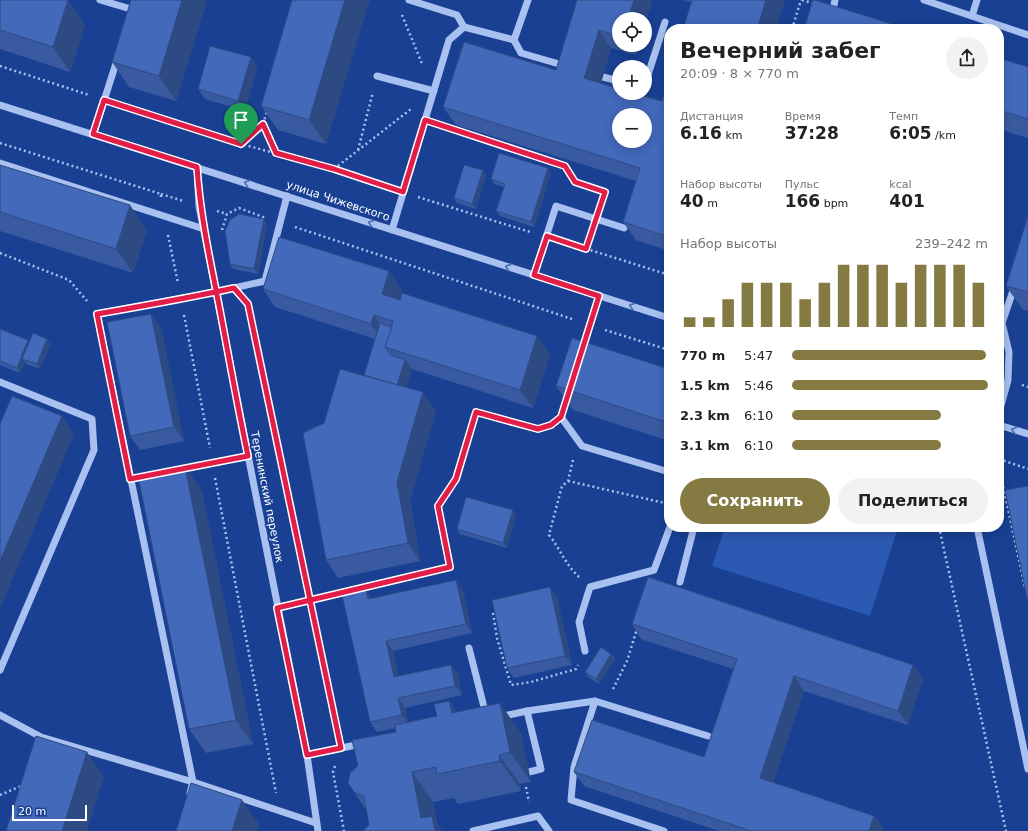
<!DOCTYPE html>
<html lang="ru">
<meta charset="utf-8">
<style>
body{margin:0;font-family:"DejaVu Sans",sans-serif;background:#f2f2f2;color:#222;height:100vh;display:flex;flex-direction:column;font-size:15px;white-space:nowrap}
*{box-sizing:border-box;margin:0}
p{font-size:13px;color:#767676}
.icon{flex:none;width:22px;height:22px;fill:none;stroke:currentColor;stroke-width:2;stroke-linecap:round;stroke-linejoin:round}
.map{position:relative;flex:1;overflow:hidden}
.details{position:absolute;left:664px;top:24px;width:340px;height:508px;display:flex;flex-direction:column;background:#fff;border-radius:16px;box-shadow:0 2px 10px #0003}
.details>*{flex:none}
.tools{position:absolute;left:612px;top:12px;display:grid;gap:8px}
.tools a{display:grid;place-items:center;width:40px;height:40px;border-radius:50%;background:#fff;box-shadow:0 2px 10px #0003;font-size:20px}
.scale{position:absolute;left:12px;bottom:10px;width:75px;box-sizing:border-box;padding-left:4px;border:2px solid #fff;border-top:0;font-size:11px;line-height:14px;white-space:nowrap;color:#fff;-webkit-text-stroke:3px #194093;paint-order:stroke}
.pin{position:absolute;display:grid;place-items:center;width:34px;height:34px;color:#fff;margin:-41px -17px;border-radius:50% 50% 50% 0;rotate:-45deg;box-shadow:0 0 4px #0007}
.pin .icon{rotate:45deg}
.round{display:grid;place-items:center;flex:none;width:42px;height:42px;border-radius:21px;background:#f2f2f2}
.summary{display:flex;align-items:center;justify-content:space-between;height:68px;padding:0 16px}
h1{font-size:22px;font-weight:800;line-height:30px}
.figures{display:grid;grid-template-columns:repeat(3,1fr);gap:6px;height:68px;padding:4px 16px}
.figures div{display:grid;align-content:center}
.figures b{font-size:17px;font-weight:800}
.figures small{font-size:11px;font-weight:400}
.figures p{font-size:11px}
.chart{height:112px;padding:8px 16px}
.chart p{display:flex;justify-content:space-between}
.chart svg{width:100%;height:72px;margin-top:4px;stroke:#857a42;stroke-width:6}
.button{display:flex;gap:8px;margin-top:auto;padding:8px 16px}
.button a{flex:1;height:46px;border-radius:24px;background:#857a42;color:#fff;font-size:16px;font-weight:800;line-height:46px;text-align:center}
.button a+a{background:#f2f2f2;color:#222}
ul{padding:0 16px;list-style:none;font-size:13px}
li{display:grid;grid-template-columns:64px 48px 1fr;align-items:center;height:30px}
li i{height:10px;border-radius:5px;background:#857a42}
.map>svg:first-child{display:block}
.green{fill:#2c59b1}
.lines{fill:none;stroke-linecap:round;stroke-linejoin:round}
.path{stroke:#a9c1f0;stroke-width:2.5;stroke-dasharray:2 3;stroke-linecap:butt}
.minor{stroke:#a9c1f0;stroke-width:7}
.wall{fill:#395aa0}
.shaded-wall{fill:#2e4a82}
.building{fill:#4269ba;stroke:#2e4a82;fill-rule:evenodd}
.oneway{stroke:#4b6db4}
.route-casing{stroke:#fff;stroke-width:8}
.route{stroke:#e11d48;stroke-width:5}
.labels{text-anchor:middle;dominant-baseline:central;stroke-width:3.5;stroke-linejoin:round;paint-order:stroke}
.street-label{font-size:11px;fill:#fff;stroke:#194093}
</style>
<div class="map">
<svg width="1028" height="831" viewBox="0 0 1028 831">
<rect width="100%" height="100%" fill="#194093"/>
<polygon class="green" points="725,527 898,527 870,616 712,566"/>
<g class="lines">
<g class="path">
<polyline points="802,0 815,4"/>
<polyline points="402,15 423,66"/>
<polyline points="792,29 801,0"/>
<polyline points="0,66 89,95"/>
<polyline points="120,105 241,144 334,169 389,188"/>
<polyline points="263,124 267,111"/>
<polyline points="441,125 565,166 575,182 605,193 601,204"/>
<polyline points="0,143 161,194 161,198"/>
<polyline points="241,144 263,124 276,153"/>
<polyline points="358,150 373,92"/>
<polyline points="334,169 411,109"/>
<polyline points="161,194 183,201"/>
<polyline points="418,197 530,232"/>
<polyline points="217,211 227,214"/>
<polyline points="295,227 575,320"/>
<polyline points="222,230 227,214 239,208 266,218"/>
<polyline points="168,235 178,283"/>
<polyline points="562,241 669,275"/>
<polyline points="586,249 591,233"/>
<polyline points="0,253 69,280 87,301"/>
<polyline points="246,301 248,304 305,584"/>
<polyline points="184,315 210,448"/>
<polyline points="605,330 669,350"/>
<polyline points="1022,385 1028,387"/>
<polyline points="999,459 1028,469"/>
<path d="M573,460L568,481L562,486L549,535C561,550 565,564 579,577"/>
<polyline points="999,467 1025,588"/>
<polyline points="215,478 276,793"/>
<polyline points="568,481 669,504"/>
<polyline points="939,527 1006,831"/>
<polyline points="493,613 497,638 511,685 531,682 576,669 578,665"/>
<polyline points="312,616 338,732"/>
<polyline points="613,689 627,661 637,629"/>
<polyline points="335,766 333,772 344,831"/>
<polyline points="526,787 529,802"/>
<polyline points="0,795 21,786"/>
</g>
<g class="minor">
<polyline points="100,0 134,10"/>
<polyline points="409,0 457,15 464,27"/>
<polyline points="528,0 514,40 521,53 566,66"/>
<polyline points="835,0 833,10 836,11"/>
<polyline points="924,0 1028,35"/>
<polyline points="972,16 977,0"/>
<polyline points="377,76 434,91"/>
<polyline points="603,77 619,81"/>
<polyline points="645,84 665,22"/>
<polyline points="0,105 669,318"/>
<polyline points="93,135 118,57"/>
<polyline points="0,163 204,229"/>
<polyline points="197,167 199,206 307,755 318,831"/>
<polyline points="392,230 449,40 464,27 514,40"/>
<polyline points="534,275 556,206 624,228"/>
<polyline points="582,350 599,295"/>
<polyline points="0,382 92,419 94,450 0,670"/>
<polyline points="999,413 1008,380 1009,352 1002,323 1015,285"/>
<polyline points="561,417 582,446 669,472"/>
<polyline points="999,425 1028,434"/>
<polyline points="177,470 248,456"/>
<polyline points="977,527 1028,769"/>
<polyline points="680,582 694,527"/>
<polyline points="277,608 450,567 438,506 456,479 476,412 538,429 551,425 561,417 569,392"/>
<polyline points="469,648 486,715"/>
<polyline points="585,651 579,622 590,587 654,570 670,527"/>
<polyline points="595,701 574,767 571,800 664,831"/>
<polyline points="527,711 595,701 708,736"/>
<polyline points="0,715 41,737 193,782 316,823"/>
<polyline points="499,717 527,711 541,769 529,772"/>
<polyline points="307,755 361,744"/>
<polyline points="190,793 193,782 97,314 216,292 265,281 287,196"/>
<polyline points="473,831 538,816 549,831"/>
</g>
</g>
<g class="wall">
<polygon points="0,0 68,0 85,25 70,72 0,49"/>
<polygon points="131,0 207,0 176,101 129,87 112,62"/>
<polygon points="292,0 326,144 278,130 261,106"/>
<polygon points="577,0 652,0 645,24 645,19 619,19 619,45 639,45 636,55 611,48 601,83 662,101 669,76 669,251 636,240 623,222 636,181 456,125 443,107 556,70"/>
<polygon points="684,0 785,0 775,29"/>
<polygon points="251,57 257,67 245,111 205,99 198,89"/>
<polygon points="999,58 1028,67 1028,138 999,129"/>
<polygon points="0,165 147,230 133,273 0,231"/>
<polygon points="548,168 551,173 534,227 500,216 496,211 504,187 494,184 491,179"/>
<polygon points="483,170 486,175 476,209 457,203 454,198"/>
<polygon points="1028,216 1028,311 1023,310 1006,286"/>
<polygon points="267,224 258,274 233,269 230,264"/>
<polygon points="263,289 402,290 399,300 537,336 550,354 533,408 412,369 406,388 436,411 410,500 420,561 338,578 326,560 324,423 364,375 375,339 275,307"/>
<polygon points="161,328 184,441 140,450 130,436"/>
<polygon points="0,329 28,340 29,342 51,344 40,369 26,364 25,362 20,373 0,365"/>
<polygon points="669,369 669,441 573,410 556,386"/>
<polygon points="185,467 202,491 253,744 206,753 189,729"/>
<polygon points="516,515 507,548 460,534 457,529"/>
<polygon points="550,587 557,597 572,665 514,678 507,668"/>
<polygon points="366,590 372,599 463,590 472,633 393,651 398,676 451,665 458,674 462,695 405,708 408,722 437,716 449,701 457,712 521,733 531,782 520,784 521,791 458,804 454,798 433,802 437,823 442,831 363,831 369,825 367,811 354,792 396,732 396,728 377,732 370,722"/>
<polygon points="632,624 923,679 908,725 804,691 773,782 874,816 884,830 884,831 719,831 584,786 574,772 704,757 733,669 641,639"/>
<polygon points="611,654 615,659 599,684 588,677 585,672"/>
</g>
<g class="shaded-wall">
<polygon points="68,0 85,25 70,72 53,47"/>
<polygon points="182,0 207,0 176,101 159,76"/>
<polygon points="345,0 370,0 326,144 309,120"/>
<polygon points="634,0 652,0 645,24 645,19 628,19"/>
<polygon points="766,0 785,0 775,29 757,29"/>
<polygon points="599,30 611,48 597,97 584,78"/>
<polygon points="629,45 639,45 636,55"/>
<polygon points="251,57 257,67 245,111 238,101"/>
<polygon points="548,168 551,173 534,227 531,222"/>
<polygon points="483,170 486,175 476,209 472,204"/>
<polygon points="130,205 147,230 133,273 116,249"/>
<polygon points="264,219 267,224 258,274 254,269"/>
<polygon points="389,271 402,290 395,312 382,294"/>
<polygon points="151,314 161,328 184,441 174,427"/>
<polygon points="374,315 387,333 384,342 371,324"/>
<polygon points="537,336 550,354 533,408 520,390"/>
<polygon points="47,339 51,344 40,369 37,364"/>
<polygon points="28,340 31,345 22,359 25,362 20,373 17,368"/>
<polygon points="405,360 412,369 402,402 395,392"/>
<polygon points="423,392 436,411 410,500 420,561 408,543 397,482"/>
<polygon points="62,416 74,434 0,609 0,561"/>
<polygon points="185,467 202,491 253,744 236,720"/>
<polygon points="513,510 516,515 507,548 503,543"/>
<polygon points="456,580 463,590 472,633 466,624"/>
<polygon points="550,587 557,597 572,665 565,656"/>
<polygon points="366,590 372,600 368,599"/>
<polygon points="386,641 393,651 400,687 394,677"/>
<polygon points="611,654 615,659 599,684 596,679"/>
<polygon points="451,665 458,674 462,695 455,686"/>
<polygon points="913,665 923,679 908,725 898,711"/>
<polygon points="794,676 804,691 770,792 760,778"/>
<polygon points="398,698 405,708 409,725 402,715"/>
<polygon points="449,701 470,731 452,713"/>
<polygon points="500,703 521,733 531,782 510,752"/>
<polygon points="87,752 104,777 87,831 62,831"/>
<polygon points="499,755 520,784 521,791 500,761"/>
<polygon points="412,772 433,802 437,823 442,831 430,831 421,818"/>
<polygon points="242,800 259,824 257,831 232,831"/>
<polygon points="874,816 884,830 884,831 869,831"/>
</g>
<g class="building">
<polygon points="0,0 68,0 53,47 0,30"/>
<polygon points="131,0 182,0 159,76 112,62"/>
<polygon points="292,0 345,0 309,120 261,106"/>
<path d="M577,0H634L628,19H619V36L599,30L584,78L619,89V93H633L662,101L669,76V237L623,222L640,168L443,107L464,42L556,70ZM619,115H645V141H619Z"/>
<polygon points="692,0 766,0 757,29 683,29"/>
<polygon points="813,0 815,0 908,29 804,29"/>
<polygon points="210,46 251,57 238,101 198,89"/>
<polygon points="999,58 1028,67 1028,119 999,110"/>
<polygon points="499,153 548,168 531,222 496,211 505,184 491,179"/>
<polygon points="0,165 130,205 116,249 0,212"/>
<polygon points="464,165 483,170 472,204 454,198"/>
<polygon points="239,214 264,219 254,269 230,264 225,231 230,220"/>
<polygon points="1028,216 1028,292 1006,286"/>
<polygon points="279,237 389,271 382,294 400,300 402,293 537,336 520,390 385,347 393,321 374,315 371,324 263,289"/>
<polygon points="151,314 174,427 130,436 107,322"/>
<polygon points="380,323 392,327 385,347 391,355 405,360 397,385 364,375"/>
<polygon points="0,329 28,340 17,368 0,361"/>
<polygon points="33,333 47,339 37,364 22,359"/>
<polygon points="572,338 669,369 669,423 556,386"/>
<polygon points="340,369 423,392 397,482 408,543 326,560 303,433 324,423"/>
<polygon points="12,396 62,416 0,561 0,424"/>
<polygon points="185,467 236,720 189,729 138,476"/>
<polygon points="1028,486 1028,603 1005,490"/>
<polygon points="466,497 513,510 503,543 457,529"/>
<polygon points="648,577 913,665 898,711 794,676 760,778 874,816 869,831 751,831 574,772 592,720 704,757 737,659 632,624"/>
<polygon points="456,580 466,624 386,641 394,677 451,665 455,686 398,698 402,715 370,722 342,595 366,590 368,599"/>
<polygon points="550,587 565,656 507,668 492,600"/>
<polygon points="601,647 611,654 596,679 585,672"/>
<polygon points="449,701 452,713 500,703 510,752 499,755 500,761 437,774 436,767 412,772 421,818 432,816 435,831 363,831 369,825 364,796 354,792 348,783 350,773 358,766 352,740 396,732 395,725 437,716 434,704"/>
<polygon points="36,736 87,752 62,831 6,831"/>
<polygon points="191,783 242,800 232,831 176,831"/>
</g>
<defs><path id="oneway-chevron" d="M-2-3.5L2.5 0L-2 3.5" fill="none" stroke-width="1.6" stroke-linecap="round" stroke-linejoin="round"/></defs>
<g class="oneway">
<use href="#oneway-chevron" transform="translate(247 183) rotate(-162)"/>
<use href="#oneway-chevron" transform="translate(371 223) rotate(-162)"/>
<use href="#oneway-chevron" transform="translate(508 267) rotate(-162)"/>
<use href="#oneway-chevron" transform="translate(632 306) rotate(-162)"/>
<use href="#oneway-chevron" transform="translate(1014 430) rotate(-163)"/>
</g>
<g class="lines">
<defs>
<path id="route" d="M241,144L104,100L93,134L197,167C200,213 209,255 218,300C228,352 237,404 248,456L130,479L97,314C143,306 189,298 234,288L248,304L341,748L307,755L277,608C335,594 393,581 450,567L438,506L456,479L476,412L538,429L551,425L561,417L599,296L534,275L547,236L586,249L605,192L575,182L565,166L425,120L403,192L334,169L276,153L263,124L241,144"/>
</defs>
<use href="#route" class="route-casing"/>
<use href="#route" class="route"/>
</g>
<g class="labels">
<g class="street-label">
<text transform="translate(338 201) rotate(18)">улица Чижевского</text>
<text transform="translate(267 497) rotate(79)">Теренинский переулок</text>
</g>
</g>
</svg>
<div class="tools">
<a><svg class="icon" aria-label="locate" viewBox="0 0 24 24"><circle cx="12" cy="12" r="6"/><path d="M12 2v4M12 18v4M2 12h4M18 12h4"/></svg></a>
<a>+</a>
<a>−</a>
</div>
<div class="scale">20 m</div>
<div class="pin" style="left:241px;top:144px;background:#1e9e55"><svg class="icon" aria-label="arrive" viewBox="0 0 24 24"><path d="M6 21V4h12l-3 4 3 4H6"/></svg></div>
<section class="details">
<div class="summary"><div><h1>Вечерний забег</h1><p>20:09 · 8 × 770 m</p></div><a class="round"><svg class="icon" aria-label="share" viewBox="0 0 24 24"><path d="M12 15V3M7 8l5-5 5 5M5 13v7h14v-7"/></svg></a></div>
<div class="figures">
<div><p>Дистанция</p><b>6.16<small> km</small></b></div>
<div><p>Время</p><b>37:28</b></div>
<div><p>Темп</p><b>6:05<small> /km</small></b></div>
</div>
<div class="figures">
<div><p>Набор высоты</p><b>40<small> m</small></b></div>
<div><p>Пульс</p><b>166<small> bpm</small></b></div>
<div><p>kcal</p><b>401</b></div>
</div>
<div class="chart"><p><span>Набор высоты</span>239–242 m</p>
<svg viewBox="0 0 160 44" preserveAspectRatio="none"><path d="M5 44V38M15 44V38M25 44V27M35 44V17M45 44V17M55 44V17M65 44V27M75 44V17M85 44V6M95 44V6M105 44V6M115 44V17M125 44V6M135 44V6M145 44V6M155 44V17"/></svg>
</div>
<ul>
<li><b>770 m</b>5:47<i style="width:99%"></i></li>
<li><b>1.5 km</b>5:46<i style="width:100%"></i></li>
<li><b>2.3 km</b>6:10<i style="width:76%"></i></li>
<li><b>3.1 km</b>6:10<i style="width:76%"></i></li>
</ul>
<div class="button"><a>Сохранить</a><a>Поделиться</a></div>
</section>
</div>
